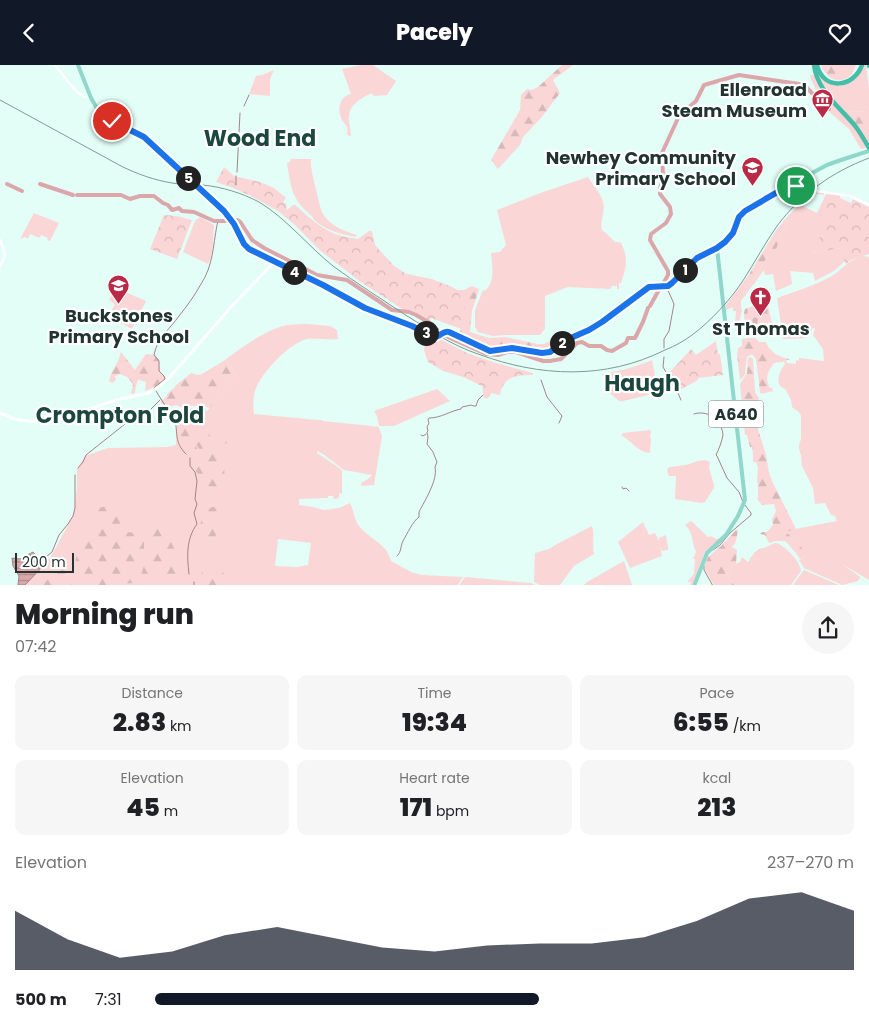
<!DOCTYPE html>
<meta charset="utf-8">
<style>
body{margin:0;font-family:Poppins,sans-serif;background:#f6f6f6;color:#202124;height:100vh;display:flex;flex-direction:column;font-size:19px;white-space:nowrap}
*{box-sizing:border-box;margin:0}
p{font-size:16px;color:#757577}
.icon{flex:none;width:28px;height:28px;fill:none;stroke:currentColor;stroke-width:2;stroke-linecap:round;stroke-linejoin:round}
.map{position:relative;height:520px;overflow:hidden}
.panel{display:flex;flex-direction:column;background:#fff;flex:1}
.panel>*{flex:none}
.scale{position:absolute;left:15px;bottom:12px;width:59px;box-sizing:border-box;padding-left:5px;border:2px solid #223430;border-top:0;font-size:14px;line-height:18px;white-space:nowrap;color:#223430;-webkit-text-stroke:4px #fff;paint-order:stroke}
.pin{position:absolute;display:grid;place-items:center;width:42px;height:42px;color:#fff;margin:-21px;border:2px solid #fff;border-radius:50%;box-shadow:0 1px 5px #0007}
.km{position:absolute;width:25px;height:25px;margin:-12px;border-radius:50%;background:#222;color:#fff;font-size:14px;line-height:25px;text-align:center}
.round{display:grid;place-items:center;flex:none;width:52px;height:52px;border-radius:26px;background:#f6f6f6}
.headline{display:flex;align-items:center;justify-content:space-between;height:85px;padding:0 15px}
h1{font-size:28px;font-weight:800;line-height:38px}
.metrics{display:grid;grid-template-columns:repeat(3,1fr);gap:8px;height:85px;padding:5px 15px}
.metrics div{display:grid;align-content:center;border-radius:10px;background:#f6f6f6;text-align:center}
.metrics b{font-size:25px;font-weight:800}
.metrics small{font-size:14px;font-weight:400}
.metrics p{font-size:14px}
.chart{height:140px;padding:10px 15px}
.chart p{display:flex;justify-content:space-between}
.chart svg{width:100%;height:90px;margin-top:5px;fill:#111827;opacity:.7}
ul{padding:0 15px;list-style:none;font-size:16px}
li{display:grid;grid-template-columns:80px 60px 1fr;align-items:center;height:38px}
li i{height:12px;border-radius:6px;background:#111827}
header{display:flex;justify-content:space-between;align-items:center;height:65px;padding:0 15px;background:#111827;color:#fff;font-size:22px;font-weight:800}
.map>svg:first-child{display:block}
.grass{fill:#fbd6d7;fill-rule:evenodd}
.forest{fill:url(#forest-firs)}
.cemetery{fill:url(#cemetery-stones)}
.park{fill:url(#park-crowns)}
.water{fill:url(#water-rules);stroke:#a48485}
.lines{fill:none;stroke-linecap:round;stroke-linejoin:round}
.stream{stroke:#a48485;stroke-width:1}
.river{stroke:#dba7aa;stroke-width:4}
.tertiary{stroke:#fff;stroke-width:2.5}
.secondary{stroke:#fff;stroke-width:3}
.primary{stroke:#8fd7cb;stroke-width:4}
.motorway{stroke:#45bda8;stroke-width:4.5}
.tram{stroke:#839a94;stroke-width:1}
.route-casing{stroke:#fff;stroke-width:10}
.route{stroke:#1a73e8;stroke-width:6}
.labels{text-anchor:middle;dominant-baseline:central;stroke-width:4.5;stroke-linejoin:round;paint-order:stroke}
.shield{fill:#fff;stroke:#64716e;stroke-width:1}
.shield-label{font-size:16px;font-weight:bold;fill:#223430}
.poi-label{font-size:18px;font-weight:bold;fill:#223430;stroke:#fff;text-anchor:end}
.district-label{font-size:22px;font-weight:bold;fill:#1c473f;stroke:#fff}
</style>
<header><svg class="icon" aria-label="back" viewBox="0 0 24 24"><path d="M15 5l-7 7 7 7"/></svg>Pacely<svg class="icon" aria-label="heart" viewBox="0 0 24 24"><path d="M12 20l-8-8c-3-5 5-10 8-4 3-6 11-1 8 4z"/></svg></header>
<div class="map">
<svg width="869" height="521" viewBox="0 0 869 521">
<defs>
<pattern id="forest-firs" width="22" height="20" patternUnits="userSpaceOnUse" patternTransform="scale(1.25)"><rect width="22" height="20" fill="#fbd6d7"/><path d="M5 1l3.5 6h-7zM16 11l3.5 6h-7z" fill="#d7b8b9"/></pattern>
<pattern id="cemetery-stones" width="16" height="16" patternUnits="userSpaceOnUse" patternTransform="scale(1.25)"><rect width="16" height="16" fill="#fbd6d7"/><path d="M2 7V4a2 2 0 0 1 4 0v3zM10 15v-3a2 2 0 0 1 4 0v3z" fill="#d7b8b9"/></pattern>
<pattern id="park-crowns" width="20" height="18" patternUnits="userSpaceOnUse" patternTransform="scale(1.25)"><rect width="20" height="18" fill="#fbd6d7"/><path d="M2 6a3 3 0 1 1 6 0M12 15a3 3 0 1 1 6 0" fill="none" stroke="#d7b8b9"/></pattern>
<pattern id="water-rules" width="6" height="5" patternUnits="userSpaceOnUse" patternTransform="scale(1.25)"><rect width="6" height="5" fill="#dba7aa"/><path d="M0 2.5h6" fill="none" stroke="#b1898b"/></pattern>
</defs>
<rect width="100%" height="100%" fill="#e2fef7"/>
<g class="grass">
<path d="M361,0H373L396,16L387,30L374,31L372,28C363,32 350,39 349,50C348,56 351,64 351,71L347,70C347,67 348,64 347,62C346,59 343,58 342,55C337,45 339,31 351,29L342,4Z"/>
<path d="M863,0H866L869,23V46L846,47C834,35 824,23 817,8L823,13L844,19Z"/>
<polygon points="274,5 270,14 270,31 249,29 256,11 262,10"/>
<path d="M810,10H814L859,68L866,83L861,84L849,64L826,44L829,45L830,43C822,33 813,24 810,10Z"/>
<path d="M291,94H311C310,103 314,115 316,124C318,132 319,140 322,147C328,160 344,166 357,170L355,172C340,169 325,165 313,154V152C292,135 291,124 287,98L290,97Z"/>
<path d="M588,112C592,119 602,130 603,137C606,147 599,156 602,165L607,169L615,177H619L621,178C629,194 626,203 621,218H619V224H617V221H612L610,224L568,222L545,231V264L540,270H506L493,271L478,267L475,262V245L483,225L485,226C496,216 492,201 491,188L500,187L506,180L497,145L543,127Z"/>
<polygon points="811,127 824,128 824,130 812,128 800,140 828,153 831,149 816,186 814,186 813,188 841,183 845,196 834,206 815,216 813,208 790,206 792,219 776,226 773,209 765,210 764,205 741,236 741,244 742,245 739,258 735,258 736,246 733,246 733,242 726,245 726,240 748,211 749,214 743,229 744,230 788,158 785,154"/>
<polygon points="34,148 59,158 50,176 47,175 48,173 41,170 39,173 30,169 28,174 25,172 20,174"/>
<path d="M200,152L214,160C213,171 214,189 208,199L183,187L195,156Z"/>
<path d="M863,191L869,192V515L842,499L859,511L860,513L858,516L842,520L804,503L799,495L805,492L794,474L785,466L837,456L835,451L831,450L825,438L815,439L813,423L802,401L801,391L799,383V380L801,374V351L799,347L792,342L791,335L786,325C784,323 780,322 779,319C777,313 781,304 785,299L784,296H786L787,298L796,299V295L799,296V293L824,296L823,284L813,270L815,263H813C812,264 810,270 809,271C806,275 789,273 783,274L777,233C794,227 813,221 830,212C843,205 847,195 863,191Z"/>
<polygon points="125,227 146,236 132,264 108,252 115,239 109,235 111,231 117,234 119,232 121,233"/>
<path d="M308,259L330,261L337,265L338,274C329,275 315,273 307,274C289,278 260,309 255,326C253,333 253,342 254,349L318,355H322V356L372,361L376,362L377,361L379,363L382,371L374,420L361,421V418L368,414L372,410L344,405L323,389L317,386V388L341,404L342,406V428L339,429V433H337V434H334L333,431H328V433L299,434V440L313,442L324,445L339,443L350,438C354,446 354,454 359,461C369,474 388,479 391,496L411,507L421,510L463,512L457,521H24L44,500L53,488L73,451L77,423V404L85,391L108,383L168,382L176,380L177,358L205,349L236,308L225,295C241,283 268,263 288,260C294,259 301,259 308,259ZM278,474L311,478L308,500L297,502L275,501Z"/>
<path d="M652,295L658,327L657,328L623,336H619L606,325L610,315L603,312L602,309C620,306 636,302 652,295Z"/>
<polygon points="437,324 450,336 394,361 379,361 377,351 374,346"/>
<path d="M650,365L651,367L650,373L651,374L650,388C637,387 632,376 621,370L623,368Z"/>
<polygon points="705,395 710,397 709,403 714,420 714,423 705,437 702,438 675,434 676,411 669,411 667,405 669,402 686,400 698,396"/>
<path d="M691,456L708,472L711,471L716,474L722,473L707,485L704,489L693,520H690L691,517H688V516L694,509L695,494H693L696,487C691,476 694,468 685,460Z"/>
<polygon points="643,457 649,470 655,468 659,476 659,473 666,470 668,483 668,485 662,486 660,481 662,491 630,503 618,477"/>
<path d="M592,461C595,470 592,480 594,489L574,501L560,520H540L534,517L535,488L549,484L557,479Z"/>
<path d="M775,478C784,479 800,496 801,506L791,520H734L726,508L730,507L733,500L740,497L742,492L748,497C752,491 756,483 764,483Z"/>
<polygon points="624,496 632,520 584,520 587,517"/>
<polygon points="804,505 839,520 793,520"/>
<polygon points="465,512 531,518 535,520 459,520"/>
</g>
<g class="forest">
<polygon points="562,0 573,0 553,15 560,28 541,53 523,72 520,80 498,104 491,95 520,45 521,30 527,24 532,25 538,22"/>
<path d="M821,0H856C854,4 853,9 850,11C838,21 825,12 821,0Z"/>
<polygon points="869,46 869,81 845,47"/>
<path d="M295,140C314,157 330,172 357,174C362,174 368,173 373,172L375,180L384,192L394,201L406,209L431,214L452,222L457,225H464L472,221L479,224L472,246L470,267L489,273L505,272L538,279H544L563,269L567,273L547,286H540L514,282L491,285L458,270L461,264L452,259L431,253L429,256L414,248L401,243L361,217L321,186L295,160L293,145Z"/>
<polygon points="785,154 788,158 780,171 776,185 772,191 768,191 766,194 744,230 743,229 749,214 748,211 775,167"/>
<path d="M749,273H755L759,277H766C769,287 781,293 790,294L782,297L774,298C768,307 765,311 769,322L772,323L773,326L761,329L760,327L756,294L752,289L747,292L745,308L744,311L740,315L737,290L738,283L742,281V274Z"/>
<polygon points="121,287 135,305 146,289 155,290 159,295 160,306 166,313 155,322 145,326 146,317 138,315 136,321 135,328 131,329 133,319 127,312 120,309 115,311 116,315 112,318 109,316 111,309 118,296"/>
<path d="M750,292L753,294L755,327L759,333L758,338L755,343L757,361L766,390L769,408L772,416L796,464L786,467C794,474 804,481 805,492L800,494L796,488L785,476H776L769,478L765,470L760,469L762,467H767L773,460L772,454L776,446L774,439L762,440L757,434L758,433V418H757L758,402L756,397H753V389L752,382H750L747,370H745L740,319L747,308L748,293Z"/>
<path d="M225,295L236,308L210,343L201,341H190L183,343L176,340L166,343L160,337L167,331V329L175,322V321C180,316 186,313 191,308L198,310L202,309Z"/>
<path d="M175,343C189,347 198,338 210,348L211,357H202L203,360L209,365L210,372C198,371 187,368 184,383H182L179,376L177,355L171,344Z"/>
<polygon points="224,373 229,374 230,377 213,383 203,389 193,375 197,374 210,375"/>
<path d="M191,376L195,380L204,393H207L217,385C227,399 225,412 222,428L217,430L210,428L201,422L198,409L192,400L191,392L188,385V380Z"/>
<path d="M107,441L119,451L122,464L125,467L142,468C148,483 140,505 133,518L122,519L121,521L81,520C77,507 73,499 78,485L82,488L85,484L84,483L85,480L81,478L89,466L93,468L104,454L94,444Z"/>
<path d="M216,441L219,443C224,458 217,465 212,480L210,483L199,473C198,466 201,454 205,447C207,444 212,442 216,441Z"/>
<polygon points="160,455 188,511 174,514 170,511 141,511 149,479 152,474 153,463"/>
<polygon points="737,464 738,466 735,479 733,480 732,482 737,485 736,499 733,500 730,507 726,508 734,520 714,520 705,505 705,499 708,492 721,481"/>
<polygon points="208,498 233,514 233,520 200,520 198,514"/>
<polygon points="62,505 71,507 73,511 72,520 42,520 55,508"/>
</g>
<polygon class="cemetery" points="767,236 772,258 745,261 744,248 745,244"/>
<g class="park">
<path d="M224,102L234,111L260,117L274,123L286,133L283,137L286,139L287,145L293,140H295C304,148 313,157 323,163C333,170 346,172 358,174L369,166H372L375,180L394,201L406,209L431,214L452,222L457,225L471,256L459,263L431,253L429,256L414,248L401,243L361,217L321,186L295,160L278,146L251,131L233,123L216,117Z"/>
<path d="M826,129L840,130V133L851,138L853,134L869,142V189C861,192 852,193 846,199L842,191L841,183L813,188L828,154L817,148Z"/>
<polygon points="164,150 177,151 192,155 177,194 150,184"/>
<path d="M421,267L438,273L467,288L493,297L533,308V310C517,310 503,311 500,330L491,328L490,331L487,334L484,333L482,321L463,312L443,306L428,297L424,285L425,278L420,274Z"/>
<polygon points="716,276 718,289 720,289 723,310 698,313 698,315 678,326 668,309 691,284 696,290"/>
</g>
<polygon class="water" points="33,487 44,500 25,520 18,520 19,511 13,501 12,493 20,494"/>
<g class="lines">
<g class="stream">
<polyline points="244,41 249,30"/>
<polyline points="237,107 240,48"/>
<polyline points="236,111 236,120"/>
<polyline points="238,155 238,154"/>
<polyline points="664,215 666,219"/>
<polyline points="664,283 664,274 669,266 674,239 667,223"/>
<polyline points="664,292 663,302 678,328 681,335"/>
<polyline points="541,315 547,332 562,351 559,358"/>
<path d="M154,323L165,314L164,311L159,306V296L154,290C157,273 170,264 179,251C187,241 195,230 201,219C213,201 213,181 217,160L218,157L222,155"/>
<polyline points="156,326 166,342"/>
<polyline points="150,345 160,335"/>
<path d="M694,349C697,348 699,348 702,348C712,348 723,360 723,370C722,376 719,384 716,390L717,391L727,413L739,427L743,437"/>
<path d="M175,354C178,369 174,377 186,389"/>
<polyline points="421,370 423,371 426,369"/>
<polyline points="78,403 83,397 86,390 125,359"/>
<polyline points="622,422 623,424 626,423 629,426"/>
<polyline points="713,485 720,480 730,468 751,450 751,448 745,440"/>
<path d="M397,491C402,486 400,482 403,476C407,469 413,456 419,452V447C425,435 438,415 435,402L437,397L433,387L427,379L428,372L427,367L428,366L427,362L429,358L428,355L429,353C441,353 450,346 461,344L462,342L471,340L474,341H476L478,335L483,330"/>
<polyline points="40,497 52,487 59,470 68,459 73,451 75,443 75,410"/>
<polyline points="704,501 704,505 713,521"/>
<path d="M189,509C187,491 186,474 197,459L194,448L197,439L195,434L197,416L195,407L190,401V393"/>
<polyline points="194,517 194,521"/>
</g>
<g class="river">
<polyline points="7,119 22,126"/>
<polyline points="40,119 73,130"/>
<polyline points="77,130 121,130 130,134 140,131 154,131 163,138 168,140 172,145 179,143 182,146 194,147 214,156 227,156"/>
<polyline points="236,155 239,156 241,158 252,175 264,183 317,210 347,215 392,245 409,247 416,250 430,258 434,263 450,273 486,289 498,290 507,287 516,287 543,296 550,296 561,294 577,278 582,277 589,281 601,281 607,285 612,286 626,278 628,273 635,273 643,257 648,243"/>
<polyline points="663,219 668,210 668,206 650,175 651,169 666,158 671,149 670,142 660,129 660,124 663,110 662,88 679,51 696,36 704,20 739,10 799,19 805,21 827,43 829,44"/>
<polyline points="650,241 660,223"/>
</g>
<g class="tertiary">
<path d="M55,0C60,6 76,29 83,31C85,32 88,32 91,33"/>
<polyline points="793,119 796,121 803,124 850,131 869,140"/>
<path d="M0,175C4,186 8,190 0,201"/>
</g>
<polyline class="secondary" points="0,348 14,354 19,355 37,357 49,355 64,352 120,334 149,328 160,321 169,313 231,242 274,197"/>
<g class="primary">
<path d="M78,0L91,33L98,45L111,56L144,72L227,150C236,160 238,175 249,184L323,220L367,244L412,261L434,272H437L447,267L490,286L512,283L542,288L550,287L565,275L589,265L603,257L649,222L668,221L672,218L697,193L717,183L725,177L733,168L739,152L745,146L784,123L827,100L838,96L869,86"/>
<polyline points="694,521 707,488 726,470 738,451 745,435 717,183"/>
</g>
<g class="motorway">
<path d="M814,0C817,26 841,43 856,62C861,69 865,76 869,83"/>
<path d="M817,0C823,26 854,23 862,0"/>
<polyline points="869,0 869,1"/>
</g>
<path class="tram" d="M0,35L121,101C137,109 154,115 172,118C182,120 193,119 203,120C222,122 242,128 259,137C287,154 308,181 333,201C356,218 380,233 404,249C428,264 451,280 478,289C540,312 605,315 665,285C675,281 684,276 692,270C710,257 732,233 744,214C755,197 765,178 777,161C801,129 832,107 869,93"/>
</g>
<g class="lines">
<defs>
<path id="route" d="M112,56L144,72L224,146L234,159L244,179L249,184L323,220L365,243L412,261L434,272C440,272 443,265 449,267L490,286L512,283L542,288L550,287L566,275L589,265L602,257L649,222L668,221L672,218L697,193L717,183L725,177L733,168L739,152L745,146L793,118L796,121"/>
</defs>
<use href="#route" class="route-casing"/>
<use href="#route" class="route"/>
</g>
<defs>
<symbol id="museum-pin" viewBox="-11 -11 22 30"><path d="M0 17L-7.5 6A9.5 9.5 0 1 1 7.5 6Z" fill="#ba2946" stroke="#fff"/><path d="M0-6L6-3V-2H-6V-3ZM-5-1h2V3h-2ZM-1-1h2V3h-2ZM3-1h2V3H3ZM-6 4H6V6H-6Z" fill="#fff"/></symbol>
<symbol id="school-pin" viewBox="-11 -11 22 30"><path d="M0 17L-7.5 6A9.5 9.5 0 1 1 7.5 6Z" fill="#ba2946" stroke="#fff"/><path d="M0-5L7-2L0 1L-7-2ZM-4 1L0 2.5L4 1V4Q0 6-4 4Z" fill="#fff"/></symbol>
<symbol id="church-pin" viewBox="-11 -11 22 30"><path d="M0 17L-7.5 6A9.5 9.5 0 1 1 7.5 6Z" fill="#ba2946" stroke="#fff"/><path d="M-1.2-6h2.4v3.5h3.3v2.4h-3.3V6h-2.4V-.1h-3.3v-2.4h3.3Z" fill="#fff"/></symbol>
</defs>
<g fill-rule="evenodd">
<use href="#museum-pin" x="810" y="22" width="25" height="34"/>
<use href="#school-pin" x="740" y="90" width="25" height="34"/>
<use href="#school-pin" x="106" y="208" width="25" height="34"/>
<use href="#church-pin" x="748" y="220" width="25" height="34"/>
</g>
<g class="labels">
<rect class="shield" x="708.5" y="335.5" width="55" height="27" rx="4"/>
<g class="shield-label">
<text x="736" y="349">A640</text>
</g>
<g class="poi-label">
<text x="807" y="24">Ellenroad<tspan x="807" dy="21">Steam Museum</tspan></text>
<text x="736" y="92">Newhey Community<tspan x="736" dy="21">Primary School</tspan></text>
<text x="119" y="250" text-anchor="middle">Buckstones<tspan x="119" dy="21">Primary School</tspan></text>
<text x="761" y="263" text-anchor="middle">St Thomas</text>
</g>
<g class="district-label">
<text x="260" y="73">Wood End</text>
<text x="642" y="318">Haugh</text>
<text x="120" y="350">Crompton Fold</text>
</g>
</g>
</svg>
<div class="scale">200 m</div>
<div class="pin" style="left:796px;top:121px;background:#1e9e55"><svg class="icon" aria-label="arrive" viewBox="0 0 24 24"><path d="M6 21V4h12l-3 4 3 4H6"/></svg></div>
<div class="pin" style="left:112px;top:56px;background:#d93025"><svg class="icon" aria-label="check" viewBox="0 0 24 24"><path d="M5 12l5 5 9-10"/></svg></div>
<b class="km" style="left:685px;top:205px">1</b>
<b class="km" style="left:562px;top:278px">2</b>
<b class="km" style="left:426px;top:268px">3</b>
<b class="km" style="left:294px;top:207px">4</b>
<b class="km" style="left:188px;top:113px">5</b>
</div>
<section class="panel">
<div class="headline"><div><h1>Morning run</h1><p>07:42</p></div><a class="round"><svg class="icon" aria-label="share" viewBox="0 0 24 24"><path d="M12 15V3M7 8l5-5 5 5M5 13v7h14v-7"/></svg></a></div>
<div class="metrics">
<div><p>Distance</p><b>2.83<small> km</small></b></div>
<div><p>Time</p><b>19:34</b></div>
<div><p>Pace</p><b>6:55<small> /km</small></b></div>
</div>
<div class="metrics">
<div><p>Elevation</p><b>45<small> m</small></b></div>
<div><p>Heart rate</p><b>171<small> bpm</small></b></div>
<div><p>kcal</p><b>213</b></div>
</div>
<div class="chart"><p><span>Elevation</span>237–270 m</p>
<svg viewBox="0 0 160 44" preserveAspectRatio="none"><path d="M0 44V15L10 29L20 38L30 35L40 27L50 23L60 28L70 33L80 35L90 32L100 31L110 31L120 28L130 20L140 9L150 6L160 15V44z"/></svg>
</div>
<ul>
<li><b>500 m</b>7:31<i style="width:55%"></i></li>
</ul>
</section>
